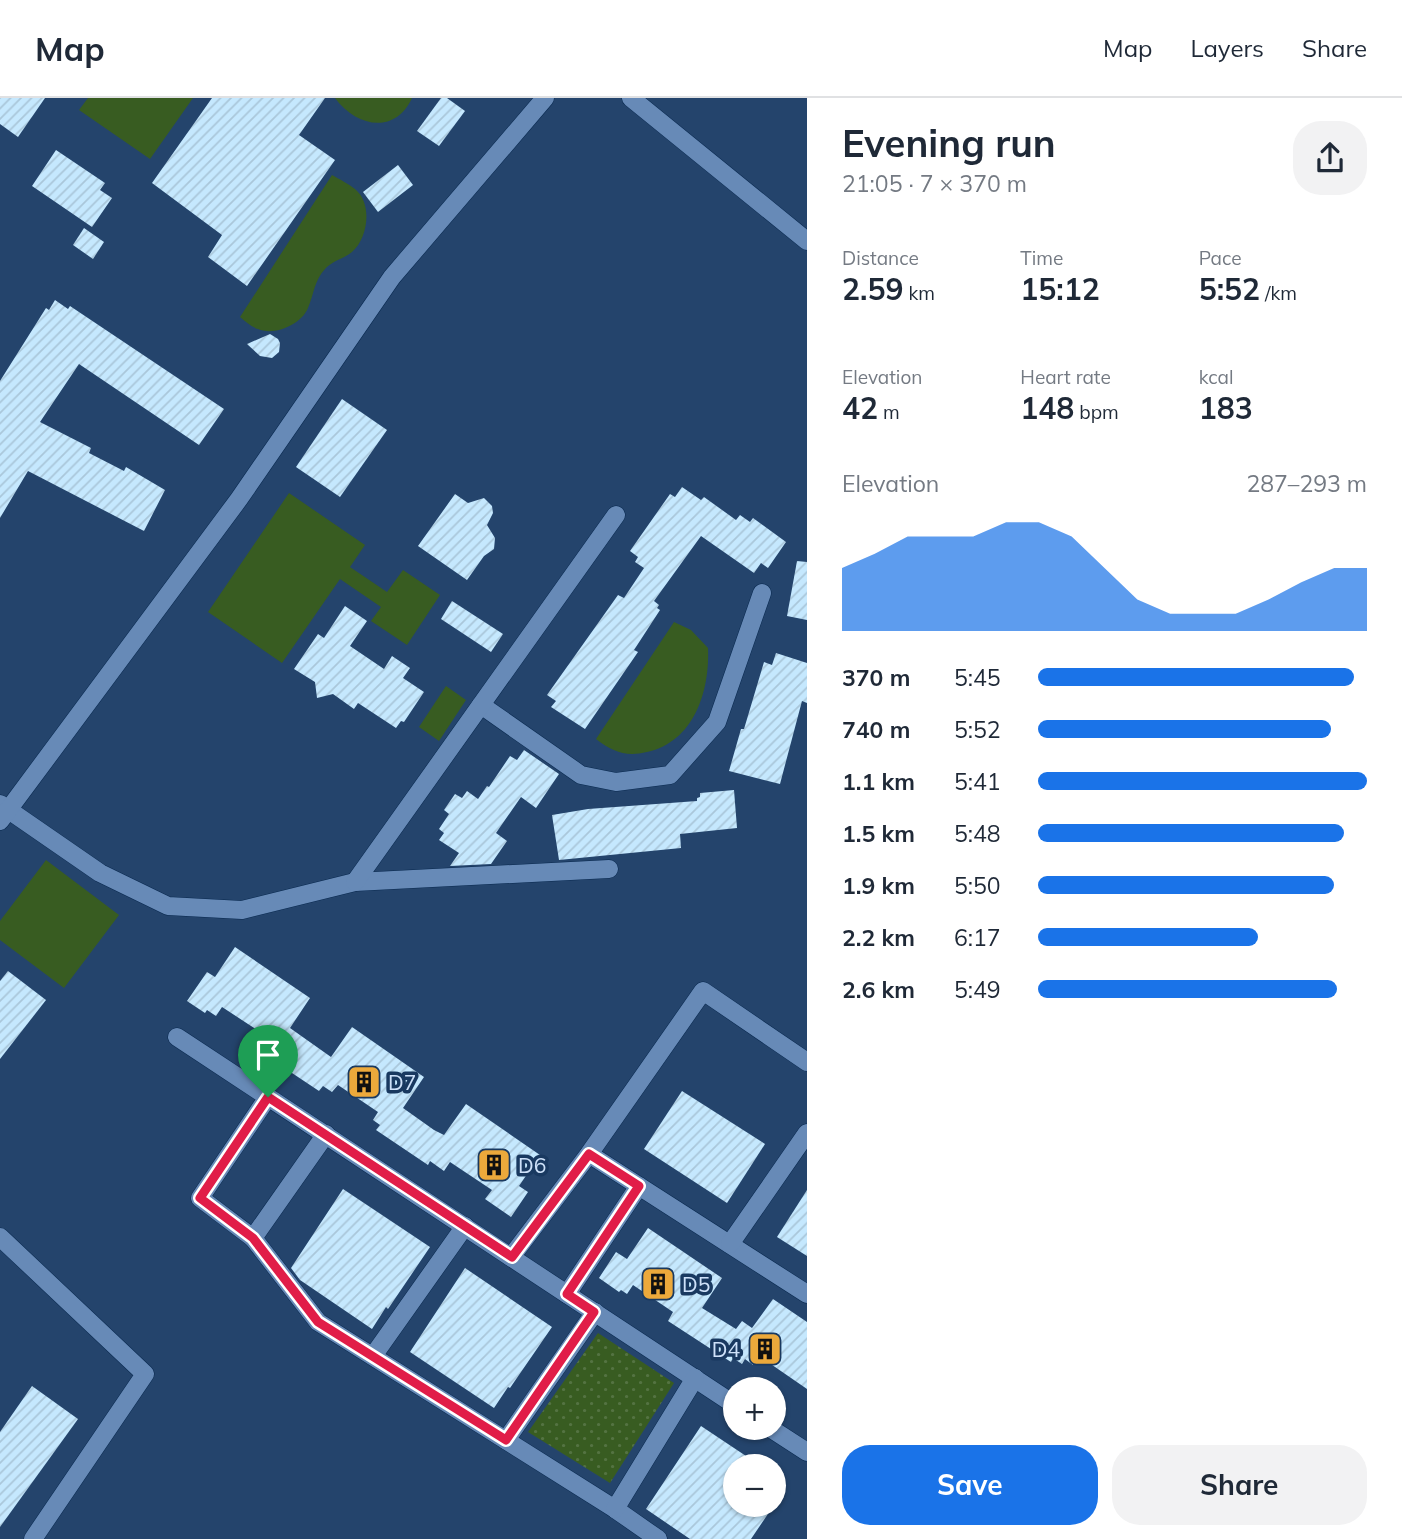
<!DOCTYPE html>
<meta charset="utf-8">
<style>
body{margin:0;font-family:Mulish,sans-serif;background:#f2f2f3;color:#1f2937;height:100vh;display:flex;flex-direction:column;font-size:26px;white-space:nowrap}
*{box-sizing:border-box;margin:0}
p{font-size:23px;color:#747a83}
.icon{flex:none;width:38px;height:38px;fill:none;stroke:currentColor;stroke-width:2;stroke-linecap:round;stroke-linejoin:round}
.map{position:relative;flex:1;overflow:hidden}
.details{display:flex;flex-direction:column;background:#fff;width:595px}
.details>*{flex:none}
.buttons{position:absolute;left:723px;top:1279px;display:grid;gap:14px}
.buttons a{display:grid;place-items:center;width:63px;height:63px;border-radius:50%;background:#fff;box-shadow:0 2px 5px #0004;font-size:35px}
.pin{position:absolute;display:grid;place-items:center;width:60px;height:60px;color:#fff;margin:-72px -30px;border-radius:50% 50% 50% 0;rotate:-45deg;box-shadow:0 0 7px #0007}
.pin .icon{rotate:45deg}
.round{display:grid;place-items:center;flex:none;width:74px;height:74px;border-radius:28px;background:#f2f2f3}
.overview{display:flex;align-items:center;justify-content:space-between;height:119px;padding:0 35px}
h1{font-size:38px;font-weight:700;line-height:52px}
.figures{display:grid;grid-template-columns:repeat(3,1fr);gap:10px;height:119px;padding:7px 35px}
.figures div{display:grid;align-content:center}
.figures b{font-size:30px;font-weight:700}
.figures small{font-size:19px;font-weight:400}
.figures p{font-size:19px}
.chart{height:196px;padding:14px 35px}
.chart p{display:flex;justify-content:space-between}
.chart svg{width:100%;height:126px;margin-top:7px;fill:#1a73e8;opacity:.7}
.action{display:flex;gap:14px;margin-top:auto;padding:14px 35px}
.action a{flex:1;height:80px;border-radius:28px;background:#1a73e8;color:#fff;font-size:28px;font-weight:700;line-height:80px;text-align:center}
.action a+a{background:#f2f2f3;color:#1f2937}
ul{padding:0 35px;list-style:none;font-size:23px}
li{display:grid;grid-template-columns:112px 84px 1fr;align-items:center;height:52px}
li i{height:18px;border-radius:9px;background:#1a73e8}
header{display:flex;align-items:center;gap:42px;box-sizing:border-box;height:98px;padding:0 35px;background:#fff;border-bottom:2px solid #e0e1e3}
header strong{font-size:33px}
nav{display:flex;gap:38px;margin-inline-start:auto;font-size:24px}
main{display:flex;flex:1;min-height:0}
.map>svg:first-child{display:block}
.grass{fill:#385c21}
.park{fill:url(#park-dots)}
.building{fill:url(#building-hatch)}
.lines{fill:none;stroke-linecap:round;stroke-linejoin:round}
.minor-casing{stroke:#09294f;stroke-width:19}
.minor{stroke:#678ab7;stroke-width:18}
.route-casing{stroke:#fff;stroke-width:14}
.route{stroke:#e11d48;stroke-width:9}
.labels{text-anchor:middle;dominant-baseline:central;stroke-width:7;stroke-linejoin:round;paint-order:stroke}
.poi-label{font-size:21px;fill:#cee1f9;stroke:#193960;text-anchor:start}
</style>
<header>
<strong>Map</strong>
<nav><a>Map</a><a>Layers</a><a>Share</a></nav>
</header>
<main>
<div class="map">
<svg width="807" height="1441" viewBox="0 0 807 1441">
<defs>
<pattern id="park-dots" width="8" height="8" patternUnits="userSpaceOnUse" patternTransform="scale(1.75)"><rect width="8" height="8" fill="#385c21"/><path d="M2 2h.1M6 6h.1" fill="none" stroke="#547342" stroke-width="1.8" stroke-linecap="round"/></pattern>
<pattern id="building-hatch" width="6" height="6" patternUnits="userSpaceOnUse" patternTransform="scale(1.75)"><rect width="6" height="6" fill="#c5e8fe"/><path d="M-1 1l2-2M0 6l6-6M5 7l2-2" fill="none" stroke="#aac7da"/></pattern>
</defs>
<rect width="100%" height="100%" fill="#24446c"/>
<g class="grass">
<polygon points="88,0 193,0 150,61 79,12"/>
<path d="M335,0H412C395,37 356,29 335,0Z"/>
<path d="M332,77C339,81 349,86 355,91C373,106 368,140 352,154C343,161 332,163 325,171C314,183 314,196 308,210C301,227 274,238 258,231C251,229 245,223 240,219Z"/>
<polygon points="289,395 365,447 350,469 387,494 403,472 440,497 407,547 371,523 381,509 340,481 282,565 208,514"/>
<path d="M674,524L691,532L708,550C710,593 694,644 647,654C626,659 613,654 596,641Z"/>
<polygon points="446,588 466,602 439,643 419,629"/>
<polygon points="46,762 119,817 64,890 0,842 0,823"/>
</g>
<polygon class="park" points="598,1235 674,1285 610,1385 528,1334"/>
<g class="building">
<polygon points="0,0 45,0 18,39 0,26"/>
<polygon points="212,0 325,0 299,37 335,62 247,188 208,159 222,137 152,85"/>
<polygon points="441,0 447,0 465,13 439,48 417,33"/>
<polygon points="56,52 105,85 100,92 112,100 92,129 32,88"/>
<polygon points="398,67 413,87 378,114 363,94"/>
<polygon points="84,130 104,144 93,161 73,147"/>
<polygon points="55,202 68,211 70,208 224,311 199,347 79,266 40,324 91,350 89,355 124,373 126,369 165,392 144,433 28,373 0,420 0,283 46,210 49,212"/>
<polygon points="270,236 278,241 280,245 279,254 272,260 260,258 247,246"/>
<polygon points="342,301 387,332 340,399 296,369"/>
<polygon points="682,389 701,402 704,399 736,422 740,417 750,424 753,420 786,444 768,470 761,465 754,475 701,438 654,503 659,507 657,510 660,512 634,552 638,554 585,631 551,609 556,603 547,597 618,497 624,500 644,470 635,464 638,459 630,453 670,396 675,399"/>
<polygon points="455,396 468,405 484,400 492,408 493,415 487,427 495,440 494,451 484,458 467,482 418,448"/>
<polygon points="797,463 807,464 807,522 787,518"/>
<polygon points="452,503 503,536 491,554 441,521"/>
<polygon points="345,508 367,523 350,548 384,571 392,558 410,570 403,580 424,594 404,624 401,623 396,630 358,605 354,611 333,596 317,600 315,584 294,571 318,536 324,540"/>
<polygon points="776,555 807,565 807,605 802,603 780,686 729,673 741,631 744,631 764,564 772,567"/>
<polygon points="524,652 559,676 536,710 521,699 496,735 507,743 491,766 450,768 459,755 439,742 444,735 439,731 449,716 444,712 455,696 462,700 467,693 478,701 487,688 489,689 510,658 517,662"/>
<polygon points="734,692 737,730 680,736 681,750 559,762 552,717 588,711 697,703 697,700 700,699 700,695"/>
<polygon points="235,849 310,900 290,930 331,959 352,929 424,979 403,1010 434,1032 444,1037 466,1006 540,1057 519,1088 528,1094 511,1119 485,1101 492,1092 450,1064 444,1073 430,1063 428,1067 376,1032 380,1027 373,1022 378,1014 338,987 332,994 323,988 319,993 259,953 268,939 222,909 216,918 207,912 205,915 187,903 207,874 215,879"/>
<polygon points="8,873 46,902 0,961 0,883"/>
<polygon points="682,993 765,1046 727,1105 644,1051"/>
<polygon points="343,1091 430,1149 388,1211 386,1209 372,1231 300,1182 291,1170"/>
<polygon points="807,1092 807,1158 777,1139"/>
<polygon points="648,1130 722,1180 702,1210 736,1231 742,1223 752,1230 773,1201 807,1224 807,1291 759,1258 753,1267 745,1261 742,1266 733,1260 731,1264 668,1223 673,1214 633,1187 627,1196 621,1192 619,1194 599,1180 616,1154 627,1161"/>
<polygon points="465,1170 552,1229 510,1290 508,1289 494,1310 410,1254"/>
<polygon points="32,1288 78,1321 0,1429 0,1334"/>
<polygon points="701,1328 761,1368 735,1368 735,1407 774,1407 751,1441 690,1441 646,1411"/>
</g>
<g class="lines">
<defs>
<g id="minor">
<polyline points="631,0 807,143"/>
<polyline points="481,607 581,677 616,684 670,677 717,624 762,495"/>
<polyline points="0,706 100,775 168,808 242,812 355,784 609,771"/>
<polyline points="0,723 239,401 392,179 545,0"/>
<polyline points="355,784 616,417"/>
<polyline points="177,939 735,1307"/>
<polyline points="268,999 200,1100 253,1140 326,1036"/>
<polyline points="589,1056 807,1196"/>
<polyline points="0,1139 145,1276 33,1441"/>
<polyline points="253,1140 318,1224 615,1411 658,1441"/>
<polyline points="730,1146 807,1035"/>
<polyline points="511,1159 589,1056 703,893 807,964"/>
<polyline points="567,1196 639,1088"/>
<polyline points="373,1258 465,1128"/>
<polyline points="770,1330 807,1354"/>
<polyline points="506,1342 595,1214"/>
<polyline points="615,1411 695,1280"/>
</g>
</defs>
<use href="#minor" class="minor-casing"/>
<use href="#minor" class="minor"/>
</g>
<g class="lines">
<defs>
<polygon id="route" points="268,999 512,1159 589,1056 639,1088 567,1196 594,1214 506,1342 318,1224 253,1140 200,1100"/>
</defs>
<use href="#route" class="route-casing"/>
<use href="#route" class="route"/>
</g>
<defs>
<symbol id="building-square" viewBox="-11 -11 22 22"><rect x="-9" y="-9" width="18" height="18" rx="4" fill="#eca93b" stroke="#193960"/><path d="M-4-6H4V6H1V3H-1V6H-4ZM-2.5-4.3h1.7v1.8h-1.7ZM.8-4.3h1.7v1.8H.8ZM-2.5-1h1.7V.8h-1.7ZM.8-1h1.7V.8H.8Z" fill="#111"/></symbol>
</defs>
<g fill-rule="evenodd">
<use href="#building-square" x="345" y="965" width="38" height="38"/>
<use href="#building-square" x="475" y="1048" width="38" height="38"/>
<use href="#building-square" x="639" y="1167" width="38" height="38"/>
<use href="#building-square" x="746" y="1232" width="38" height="38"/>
</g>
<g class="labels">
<g class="poi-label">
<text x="388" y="984">D7</text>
<text x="518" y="1067">D6</text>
<text x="682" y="1186">D5</text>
<text x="740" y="1251" text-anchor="end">D4</text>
</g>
</g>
</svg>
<div class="buttons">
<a>+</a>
<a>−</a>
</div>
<div class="pin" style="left:268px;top:999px;background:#1e9e55"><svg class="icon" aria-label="arrive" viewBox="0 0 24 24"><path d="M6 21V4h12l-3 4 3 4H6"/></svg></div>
</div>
<section class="details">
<div class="overview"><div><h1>Evening run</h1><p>21:05 · 7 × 370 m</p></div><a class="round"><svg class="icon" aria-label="share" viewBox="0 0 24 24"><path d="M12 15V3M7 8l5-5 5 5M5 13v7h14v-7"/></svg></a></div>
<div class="figures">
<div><p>Distance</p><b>2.59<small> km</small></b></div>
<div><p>Time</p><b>15:12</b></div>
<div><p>Pace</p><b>5:52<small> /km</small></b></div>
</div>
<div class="figures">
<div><p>Elevation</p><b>42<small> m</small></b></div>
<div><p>Heart rate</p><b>148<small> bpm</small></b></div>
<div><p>kcal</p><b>183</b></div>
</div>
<div class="chart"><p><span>Elevation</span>287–293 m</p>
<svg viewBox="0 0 160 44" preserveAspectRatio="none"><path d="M0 44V22L10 17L20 11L30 11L40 11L50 6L60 6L70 11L80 22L90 33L100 38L110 38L120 38L130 33L140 27L150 22L160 22V44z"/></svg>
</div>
<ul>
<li><b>370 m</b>5:45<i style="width:96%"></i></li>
<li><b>740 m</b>5:52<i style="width:89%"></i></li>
<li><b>1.1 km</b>5:41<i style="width:100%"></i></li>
<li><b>1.5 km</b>5:48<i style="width:93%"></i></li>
<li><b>1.9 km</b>5:50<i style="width:90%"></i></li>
<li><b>2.2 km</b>6:17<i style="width:67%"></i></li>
<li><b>2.6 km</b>5:49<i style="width:91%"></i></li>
</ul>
<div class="action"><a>Save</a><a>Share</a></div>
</section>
</main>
